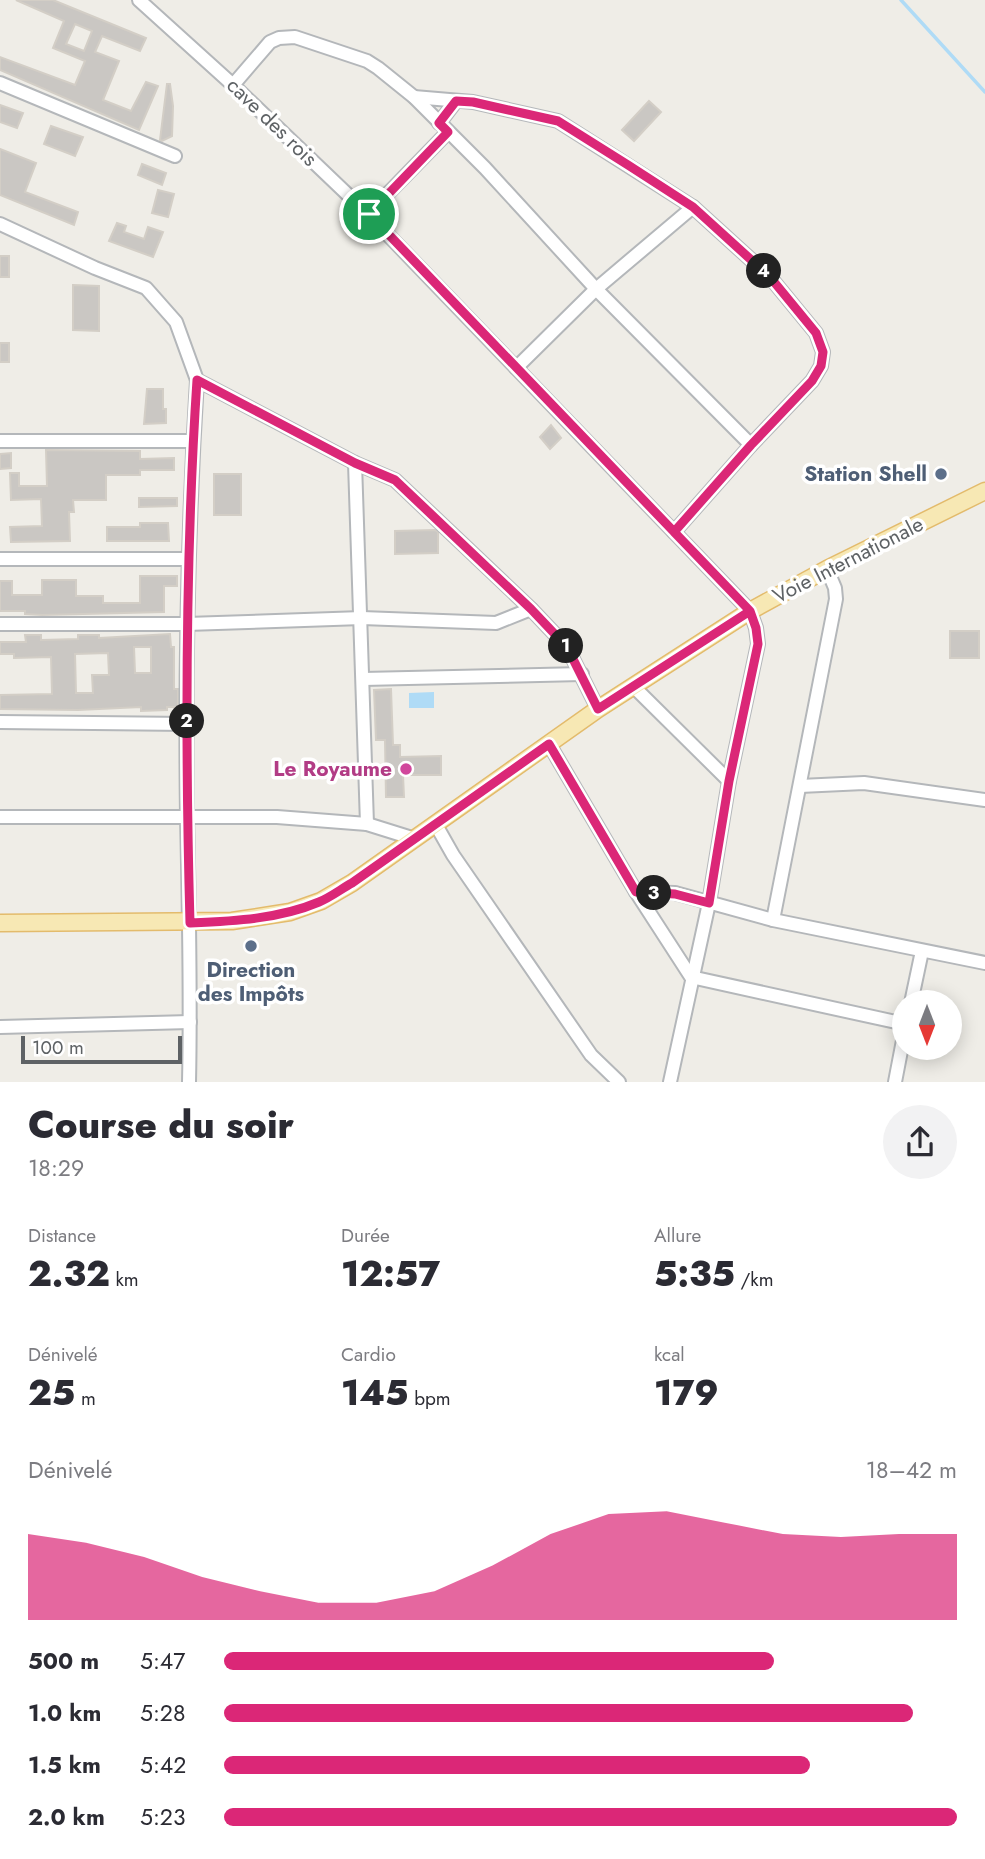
<!DOCTYPE html>
<html lang="fr">
<meta charset="utf-8">
<style>
body{margin:0;font-family:Jost,sans-serif;background:#f2f2f3;color:#2b2b33;height:100vh;display:flex;flex-direction:column;font-size:26px;white-space:nowrap}
*{box-sizing:border-box;margin:0}
p{font-size:23px;color:#7c7c81}
.icon{flex:none;width:38px;height:38px;fill:none;stroke:currentColor;stroke-width:2;stroke-linecap:round;stroke-linejoin:round}
.map{position:relative;height:1082px;overflow:hidden}
.sheet{display:flex;flex-direction:column;background:#fff;flex:1}
.sheet>*{flex:none}
.needle{width:46px;rotate:180deg}
.controls{position:absolute;left:892px;top:990px;display:grid;gap:14px}
.controls a{display:grid;place-items:center;width:70px;height:70px;border-radius:50%;background:#fff;box-shadow:0 4px 18px #0003;font-size:35px}
.scale{position:absolute;left:21px;bottom:18px;width:161px;box-sizing:border-box;padding-left:7px;border:4px solid #5e6265;border-top:0;font-size:19px;line-height:24px;white-space:nowrap;color:#5e6265;-webkit-text-stroke:5px #fff;paint-order:stroke}
.pin{position:absolute;display:grid;place-items:center;width:60px;height:60px;color:#fff;margin:-30px;border:4px solid #fff;border-radius:50%;box-shadow:0 2px 7px #0007}
.km{position:absolute;width:35px;height:35px;margin:-18px;border-radius:50%;background:#222;color:#fff;font-size:19px;line-height:35px;text-align:center}
.round{display:grid;place-items:center;flex:none;width:74px;height:74px;border-radius:37px;background:#f2f2f3}
.summary{display:flex;align-items:center;justify-content:space-between;height:119px;padding:0 28px}
h1{font-size:38px;font-weight:800;line-height:52px}
.stats{display:grid;grid-template-columns:repeat(3,1fr);gap:10px;height:119px;padding:7px 28px}
.stats div{display:grid;align-content:center}
.stats b{font-size:35px;font-weight:800}
.stats small{font-size:19px;font-weight:400}
.stats p{font-size:19px}
.chart{height:196px;padding:14px 28px}
.chart p{display:flex;justify-content:space-between}
.chart svg{width:100%;height:126px;margin-top:7px;fill:#db2777;opacity:.7}
ul{padding:0 28px;list-style:none;font-size:23px}
li{display:grid;grid-template-columns:112px 84px 1fr;align-items:center;height:52px}
li i{height:18px;border-radius:9px;background:#db2777}
.map>svg:first-child{display:block}
.water{fill:#afdbf6}
.lines{fill:none;stroke-linecap:round;stroke-linejoin:round}
.stream{stroke:#afdbf6;stroke-width:3.5}
.building{fill:#cac7c3;stroke:#d3cec6;stroke-width:2;fill-rule:evenodd}
.minor-casing{stroke:#b4b7ba;stroke-width:16}
.major-casing{stroke:#e3bb6c;stroke-width:19}
.minor{stroke:#fff;stroke-width:12}
.major{stroke:#f7e8b4;stroke-width:16}
.route-casing{stroke:#fff;stroke-width:14}
.route{stroke:#db2777;stroke-width:9}
.service-dot{fill:#5c6f8a;stroke:#fff;stroke-width:2.5}
.hotel-dot{fill:#d1479c;stroke:#fff;stroke-width:2.5}
.labels{text-anchor:middle;dominant-baseline:central;stroke-width:7;stroke-linejoin:round;paint-order:stroke}
.street-label{font-size:21px;fill:#5e6265;stroke:#fff}
.service-label{font-size:21px;font-weight:bold;fill:#4e5e75;stroke:#fff;text-anchor:end}
.hotel-label{font-size:21px;font-weight:bold;fill:#b23c85;stroke:#fff;text-anchor:end}
</style>
<div class="map">
<svg width="985" height="1082" viewBox="0 0 985 1082">
<rect width="100%" height="100%" fill="#efede7"/>
<polygon class="water" points="434,692 434,708 409,708 409,693"/>
<g class="lines">
<polyline class="stream" points="901,0 985,92"/>
</g>
<g class="building">
<path d="M16,0H53L146,38L140,51L102,36L95,52L119,61L103,100L131,111L146,82L158,86L139,130L0,70V57L75,85L85,61L53,48L64,21ZM75,24L92,31L84,51L66,44Z"/>
<polygon points="167,84 170,84 173,106 172,136 162,141 160,140"/>
<polygon points="649,101 661,112 634,141 622,130"/>
<polygon points="0,105 23,113 17,128 0,122"/>
<polygon points="51,126 83,137 75,156 44,144"/>
<polygon points="0,149 36,163 25,192 78,212 74,225 0,195"/>
<polygon points="142,164 166,173 162,185 138,175"/>
<polygon points="158,190 174,194 168,217 152,213"/>
<polygon points="117,223 126,226 124,232 144,239 148,227 163,232 153,257 109,241"/>
<rect x="0" y="256" width="9" height="21"/>
<polygon points="73,285 99,286 99,331 73,330"/>
<rect x="0" y="343" width="9" height="19"/>
<polygon points="147,389 163,389 163,409 166,409 166,423 144,424"/>
<polygon points="551,425 561,438 550,449 540,437"/>
<polygon points="46,450 140,451 140,459 174,458 174,470 140,470 140,475 106,475 106,500 73,500 74,512 69,512 70,541 11,542 10,527 42,526 41,499 11,500 10,473 19,473 19,486 47,486"/>
<polygon points="11,453 11,468 0,469 0,454"/>
<rect x="214" y="474" width="27" height="41"/>
<polygon points="139,498 177,498 177,506 139,507"/>
<polygon points="140,523 168,523 169,541 107,541 107,527 140,527"/>
<polygon points="435,530 438,532 438,553 395,554 395,531"/>
<polygon points="140,576 177,576 177,586 164,586 164,612 42,615 25,614 25,611 0,611 0,581 12,581 12,595 42,595 42,580 76,580 76,596 103,596 103,603 140,603"/>
<rect x="950" y="631" width="29" height="27"/>
<path d="M170,634L171,647H174V689H178V707H167V710L141,711V707L78,710L0,709V695L52,694L51,657L14,658V654H0V642H26L25,635H41V640L78,639V635H99V638ZM134,647H151V673H135ZM108,653L109,675H92L93,693H76L75,654Z"/>
<polygon points="391,689 393,745 400,745 400,757 441,756 441,775 403,775 404,797 386,797 385,740 376,740 374,690"/>
</g>
<g class="lines">
<defs>
<g id="minor">
<polyline points="139,0 233,85 368,214 750,611 756,628 758,644 729,781 709,903 670,1082"/>
<polyline points="0,83 175,156"/>
<polyline points="233,85 270,42 279,38 295,37 367,61 378,68 414,97 485,168 596,289 751,445"/>
<polyline points="414,97 473,102 558,121 693,207 770,277 816,333 823,352 821,366 812,381 751,445 674,532"/>
<polyline points="439,123 456,101"/>
<polyline points="368,214 448,132"/>
<polyline points="0,224 95,268 146,288 176,322 197,380 355,463 395,480 531,609 567,647 598,709"/>
<polyline points="516,368 596,289 693,207"/>
<polyline points="0,441 193,441"/>
<polyline points="355,463 367,824"/>
<polyline points="0,559 188,559"/>
<polyline points="0,624 187,624 362,618 496,623 531,609"/>
<polyline points="363,679 582,674"/>
<polyline points="633,686 729,781"/>
<polyline points="0,722 187,724"/>
<polyline points="549,744 636,892 691,977 905,1024"/>
<polyline points="800,786 864,783 985,800"/>
<polyline points="0,817 277,817 367,824 415,839"/>
<polyline points="436,825 453,855 591,1055 619,1082"/>
<polyline points="636,892 675,893 773,920 985,963"/>
<polyline points="773,920 836,599 835,588 827,569"/>
<polyline points="911,1003 922,951"/>
<polyline points="0,1027 190,1022"/>
<path d="M189,1082C191,993 189,905 187,816C185,671 188,525 197,380"/>
<polyline points="895,1082 905,1030"/>
</g>
<polyline id="major" points="0,923 232,921 290,912 321,901 352,883 598,709 750,611 827,569 985,491"/>
</defs>
<use href="#minor" class="minor-casing"/>
<use href="#major" class="major-casing"/>
<use href="#minor" class="minor"/>
<use href="#major" class="major"/>
</g>
<g class="lines">
<defs>
<path id="route" d="M369,214L750,611L598,709L567,647L531,609L395,480L355,463L197,380C185,561 185,742 190,923C234,921 279,919 319,902C331,897 341,889 352,883L549,744L636,892L675,894L709,903L729,781L758,644L756,628L750,611L674,532L751,445L812,381L821,366L823,352L816,333L770,277L693,207L628,165L558,121L473,102L456,101L439,123L448,132L369,214"/>
</defs>
<use href="#route" class="route-casing"/>
<use href="#route" class="route"/>
</g>
<g class="service-dot">
<circle cx="941" cy="474" r="7"/>
<circle cx="251" cy="946" r="7"/>
</g>
<circle class="hotel-dot" cx="406" cy="769" r="7"/>
<g class="labels">
<g class="street-label">
<text transform="translate(272 122) rotate(44)">cave des rois</text>
<text transform="translate(848 560) rotate(-27)">Voie Internationale</text>
</g>
<g class="service-label">
<text x="927" y="474">Station Shell</text>
<text x="251" y="970" text-anchor="middle">Direction<tspan x="251" dy="24">des Impôts</tspan></text>
</g>
<g class="hotel-label">
<text x="392" y="769">Le Royaume</text>
</g>
</g>
</svg>
<div class="controls">
<a><svg class="needle" viewBox="-14 -14 28 28"><path d="M0-13l5 13h-10z" fill="#e53935"/><path d="M0 13l5-13h-10z" fill="#7c7c81"/></svg></a>
</div>
<div class="scale">100 m</div>
<div class="pin" style="left:369px;top:214px;background:#1e9e55"><svg class="icon" aria-label="arrive" viewBox="0 0 24 24"><path d="M6 21V4h12l-3 4 3 4H6"/></svg></div>
<b class="km" style="left:566px;top:646px">1</b>
<b class="km" style="left:187px;top:721px">2</b>
<b class="km" style="left:654px;top:893px">3</b>
<b class="km" style="left:764px;top:271px">4</b>
</div>
<section class="sheet">
<div class="summary"><div><h1>Course du soir</h1><p>18:29</p></div><a class="round"><svg class="icon" aria-label="share" viewBox="0 0 24 24"><path d="M12 15V3M7 8l5-5 5 5M5 13v7h14v-7"/></svg></a></div>
<div class="stats">
<div><p>Distance</p><b>2.32<small> km</small></b></div>
<div><p>Durée</p><b>12:57</b></div>
<div><p>Allure</p><b>5:35<small> /km</small></b></div>
</div>
<div class="stats">
<div><p>Dénivelé</p><b>25<small> m</small></b></div>
<div><p>Cardio</p><b>145<small> bpm</small></b></div>
<div><p>kcal</p><b>179</b></div>
</div>
<div class="chart"><p><span>Dénivelé</span>18–42 m</p>
<svg viewBox="0 0 160 44" preserveAspectRatio="none"><path d="M0 44V14L10 17L20 22L30 29L40 34L50 38L60 38L70 34L80 25L90 14L100 7L110 6L120 10L130 14L140 15L150 14L160 14V44z"/></svg>
</div>
<ul>
<li><b>500 m</b>5:47<i style="width:75%"></i></li>
<li><b>1.0 km</b>5:28<i style="width:94%"></i></li>
<li><b>1.5 km</b>5:42<i style="width:80%"></i></li>
<li><b>2.0 km</b>5:23<i style="width:100%"></i></li>
</ul>
</section>
